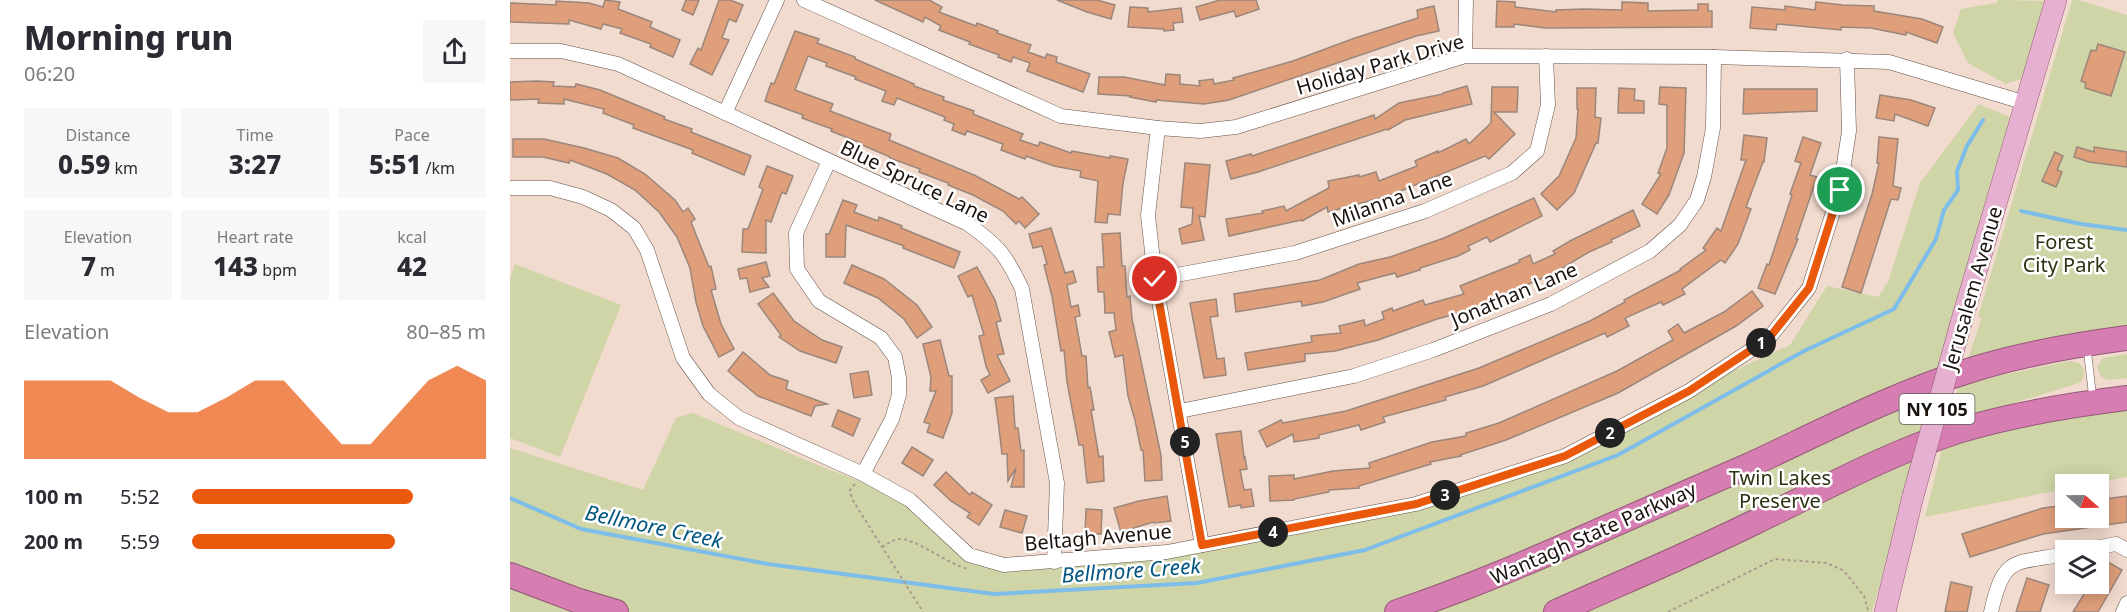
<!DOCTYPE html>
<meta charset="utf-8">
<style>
body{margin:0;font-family:"Noto Sans",sans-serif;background:#f7f7f7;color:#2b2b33;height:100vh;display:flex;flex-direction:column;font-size:22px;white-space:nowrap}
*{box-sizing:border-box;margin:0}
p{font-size:20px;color:#7c7c81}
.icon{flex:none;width:33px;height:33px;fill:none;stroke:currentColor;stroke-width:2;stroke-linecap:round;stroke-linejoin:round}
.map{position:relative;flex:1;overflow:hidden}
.sheet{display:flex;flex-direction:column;background:#fff;width:510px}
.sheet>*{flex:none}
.needle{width:39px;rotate:110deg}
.buttons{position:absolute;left:1545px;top:474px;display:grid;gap:12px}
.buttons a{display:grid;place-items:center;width:54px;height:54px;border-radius:0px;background:#fff;box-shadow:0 3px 15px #0003;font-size:30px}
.pin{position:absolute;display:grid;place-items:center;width:51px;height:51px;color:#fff;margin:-26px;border:3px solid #fff;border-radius:50%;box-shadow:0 2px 6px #0007}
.km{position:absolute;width:30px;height:30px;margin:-15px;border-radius:50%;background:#222;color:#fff;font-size:16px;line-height:30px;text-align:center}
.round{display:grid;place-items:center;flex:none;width:63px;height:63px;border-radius:0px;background:#f7f7f7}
.summary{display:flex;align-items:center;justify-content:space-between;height:102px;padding:0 24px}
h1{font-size:33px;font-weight:800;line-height:45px}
.figures{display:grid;grid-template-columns:repeat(3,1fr);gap:9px;height:102px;padding:6px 24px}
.figures div{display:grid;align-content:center;border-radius:0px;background:#f7f7f7;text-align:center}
.figures b{font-size:26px;font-weight:800}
.figures small{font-size:16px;font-weight:400}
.figures p{font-size:16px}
.chart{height:168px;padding:12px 24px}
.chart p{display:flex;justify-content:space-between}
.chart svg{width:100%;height:108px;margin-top:6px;fill:#ea580c;opacity:.7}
ul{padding:0 24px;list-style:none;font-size:20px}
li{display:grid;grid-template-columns:96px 72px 1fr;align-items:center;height:45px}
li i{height:15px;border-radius:8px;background:#ea580c}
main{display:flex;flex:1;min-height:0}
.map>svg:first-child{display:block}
.green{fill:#cfd5a7}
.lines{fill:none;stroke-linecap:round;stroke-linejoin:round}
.stream{stroke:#7cbde9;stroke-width:4}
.building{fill:#e09f7b;stroke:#9b867b;stroke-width:1.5}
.lane-casing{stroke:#655248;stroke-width:8}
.street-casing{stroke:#655248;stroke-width:15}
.primary-casing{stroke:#945878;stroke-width:22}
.highway-casing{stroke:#945878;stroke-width:26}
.path{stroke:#ac9a90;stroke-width:2;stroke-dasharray:3 3;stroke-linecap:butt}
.lane{stroke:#fff;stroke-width:7}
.street{stroke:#fff;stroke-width:14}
.primary{stroke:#e6b1d0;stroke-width:21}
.highway{stroke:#d67db1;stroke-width:24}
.primary-bridge-casing{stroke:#945878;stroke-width:22;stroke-linecap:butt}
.primary-bridge{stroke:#e6b1d0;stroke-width:21}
.route-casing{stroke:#fff;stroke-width:12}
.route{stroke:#ea580c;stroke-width:8}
.labels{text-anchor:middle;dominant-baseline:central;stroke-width:5;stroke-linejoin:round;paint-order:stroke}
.shield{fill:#fff;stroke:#5f5956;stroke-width:1.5}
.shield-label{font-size:18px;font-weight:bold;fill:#1a120e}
.street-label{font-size:20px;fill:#1a120e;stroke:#fff}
.park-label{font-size:20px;fill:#2e3112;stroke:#fff}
.water-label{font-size:21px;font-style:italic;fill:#025680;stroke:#fff}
</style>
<main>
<section class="sheet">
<div class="summary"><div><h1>Morning run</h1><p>06:20</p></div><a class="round"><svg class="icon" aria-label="share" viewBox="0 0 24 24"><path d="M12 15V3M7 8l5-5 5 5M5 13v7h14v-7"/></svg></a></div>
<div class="figures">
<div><p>Distance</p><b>0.59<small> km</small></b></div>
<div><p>Time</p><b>3:27</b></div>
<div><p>Pace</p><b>5:51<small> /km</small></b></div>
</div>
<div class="figures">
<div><p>Elevation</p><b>7<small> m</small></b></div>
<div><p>Heart rate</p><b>143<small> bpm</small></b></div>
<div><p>kcal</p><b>42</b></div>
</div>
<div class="chart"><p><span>Elevation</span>80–85 m</p>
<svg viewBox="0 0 160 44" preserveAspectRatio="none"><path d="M0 44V12L10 12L20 12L30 12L40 19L50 25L60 25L70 19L80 12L90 12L100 25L110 38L120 38L130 25L140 12L150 6L160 12V44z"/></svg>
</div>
<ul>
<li><b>100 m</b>5:52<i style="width:75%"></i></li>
<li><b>200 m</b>5:59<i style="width:69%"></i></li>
</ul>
</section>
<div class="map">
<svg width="1617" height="612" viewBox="0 0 1617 612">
<rect width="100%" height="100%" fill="#f1dace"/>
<g class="green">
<polygon points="1488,0 1534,1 1514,78 1496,84 1458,63 1443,33 1451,9 1486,3"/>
<polygon points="1562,0 1569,0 1617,15 1617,328 1458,359 1472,317 1468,317"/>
<polygon points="1469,104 1500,117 1469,224 1473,226 1362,612 0,612 0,448 133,490 166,418 183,413 305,464 400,500 459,555 494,565 657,552 906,504 1055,456 1179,391 1280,345 1317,286 1368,297 1378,282 1410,183"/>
<polygon points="5,264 111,305 50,457 0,438 0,278"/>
<polygon points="1617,354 1617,378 1598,380 1591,377 1587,367 1593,358"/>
<path d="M1560,361L1569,363C1576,370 1576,376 1569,383L1439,423L1449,384Z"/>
<polygon points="1617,408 1617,477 1579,484 1556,484 1555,489 1415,517 1432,448 1548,418"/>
</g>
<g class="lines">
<g class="stream">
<polyline points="1511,211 1571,224 1617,230"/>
<polyline points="0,498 71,529 258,564 484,594 687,583 855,550 1108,455 1294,351 1384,309 1426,239 1434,210 1448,190 1447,171 1457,146 1473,120"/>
</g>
</g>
<g class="building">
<polygon points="95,0 110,2 108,9 142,22 140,27 170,40 163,57 140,47 141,44 110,33 112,29 93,24 91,29 59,20 59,24 0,22 0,3 46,5 46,1 79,3 93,7"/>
<polygon points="176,0 189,0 183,15 172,10"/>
<polygon points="209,0 220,0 233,5 226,22 219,19 212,38 219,40 202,75 180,64 188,48 191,50"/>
<polygon points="365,0 419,0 432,7 429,12 466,26 467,23 488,31 487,33 521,45 518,52 535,58 537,54 547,57 546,62 580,74 573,92 517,71 520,63 503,57 501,62 488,57 489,55 459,44 460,42 429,30 431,26 415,17 413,22"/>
<polygon points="547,0 587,0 605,5 601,19 577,12"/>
<polygon points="710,0 746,0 749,9 726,17 724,11 690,20 686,7"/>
<polygon points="987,1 1005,2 1005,7 1046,12 1046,10 1074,9 1112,10 1112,2 1138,3 1138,11 1188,10 1188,4 1198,4 1198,11 1202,11 1202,27 1035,28 1004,24 1004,27 986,27"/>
<polygon points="1306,2 1333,5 1364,6 1364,11 1412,19 1433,27 1427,43 1396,32 1396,35 1361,28 1331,27 1331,30 1267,24 1266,30 1240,28 1242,7 1275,10 1275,6 1305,10"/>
<polygon points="924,6 929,31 906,36 719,100 694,104 646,100 646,102 620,97 621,96 588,94 589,77 614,77 655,85 656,74 670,75 670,84 690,86 689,81 703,79 704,84 724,80 723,78 783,61 845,38 908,18 907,10"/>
<polygon points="620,7 638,8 638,12 671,8 673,22 663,23 664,30 654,31 654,29 618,27"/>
<polygon points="285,31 309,39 307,43 345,57 345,59 404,84 404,86 434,97 433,100 464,111 463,114 513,134 510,140 528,146 530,142 561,153 562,151 600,158 600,156 618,159 613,183 610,215 598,214 597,223 585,222 588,181 570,177 571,171 544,166 516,156 515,159 491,150 493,144 457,131 455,135 442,130 444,124 434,120 435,117 387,98 384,105 372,101 376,91 345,79 346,77 316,66 317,63 298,56 285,90 323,104 320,111 381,134 379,140 464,175 509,199 512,197 529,214 515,228 509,221 506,224 493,211 463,195 438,185 438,183 409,172 410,169 380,158 380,157 350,144 351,143 321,131 322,129 292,118 293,115 255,101 261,83 264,84"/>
<polygon points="1588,44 1615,52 1601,96 1575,88 1576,83 1571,81 1581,50 1586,51"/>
<polygon points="27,81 44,82 43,86 65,87 66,84 90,90 155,117 154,119 182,129 181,132 241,156 234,175 182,153 183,150 123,128 124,125 93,113 94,109 54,99 54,104 28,103 29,99 0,100 0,82"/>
<polygon points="957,86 962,104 895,120 878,130 877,129 748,172 721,179 716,161 741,154 742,156 864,115 865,119 889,103 933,94 933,93"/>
<polygon points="982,87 1008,87 1007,112 984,112 1005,134 979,159 975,156 881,195 818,212 817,207 792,221 791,220 719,236 716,219 753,213 752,211 774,206 776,211 819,188 818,181 849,175 849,177 866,172 869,181 907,166 905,161 928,151 928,153 956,139 959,144 981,123"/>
<polygon points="1150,87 1176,88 1174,153 1159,195 1147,214 1132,204 1151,174 1148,173 1157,148 1157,105 1149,104"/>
<polygon points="1067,88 1086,88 1085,117 1091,118 1088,143 1086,143 1064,193 1047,210 1031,194 1049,176 1066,138 1068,109 1067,109"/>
<polygon points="1109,88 1125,89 1124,100 1134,101 1134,113 1108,113"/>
<polygon points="1234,89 1307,89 1307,111 1233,114"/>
<polygon points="1370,95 1401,100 1425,108 1418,126 1385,114 1384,121 1366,118"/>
<polygon points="1234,135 1257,138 1254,162 1253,162 1236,207 1241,209 1228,244 1215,263 1211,260 1172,289 1175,294 1153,305 1151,302 1115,318 1119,326 1097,337 1095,333 973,386 935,397 936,400 873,417 875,422 851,430 849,425 809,435 809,438 784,442 783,434 757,447 749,431 771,420 773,423 836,411 969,368 1080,321 1115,302 1114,300 1171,270 1170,269 1196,250 1193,248 1207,228 1211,231 1236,160 1231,160"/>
<polygon points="1293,137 1311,143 1300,175 1307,177 1286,239 1288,239 1265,294 1248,288 1257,264 1259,265 1282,195 1280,194 1291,163 1285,161"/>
<polygon points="1369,137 1388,139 1383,186 1391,188 1388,200 1381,199 1351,293 1332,287 1362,194 1369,163 1367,163"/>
<polygon points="3,139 34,139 74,148 108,158 135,174 165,200 173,212 178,208 185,219 181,222 199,267 201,266 206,289 201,290 211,324 224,349 209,357 193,326 186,302 180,268 167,237 149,212 125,190 97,174 60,160 59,163 33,157 3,157"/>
<polygon points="1567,147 1584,152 1584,147 1617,152 1617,167 1579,162 1564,157"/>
<polygon points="1545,152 1553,156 1547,170 1552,172 1546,187 1532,181"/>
<polygon points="675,163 700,165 695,217 689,216 694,240 672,244 669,229 682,224 683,208 671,207"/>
<polygon points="257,166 283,176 276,194 272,192 261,222 256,220 256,253 232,252 233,229 238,229 253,189 249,187"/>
<polygon points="1024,198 1032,216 980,242 977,237 958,246 960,250 948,256 910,268 910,270 887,277 885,273 847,283 850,289 813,302 792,306 791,301 726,312 724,294 810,280 849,264 880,257 934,238"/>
<polygon points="333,200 347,205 344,212 368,221 369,217 392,226 391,228 450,252 444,268 393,248 394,246 336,225 335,257 316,257 316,234 319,234"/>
<polygon points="1123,210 1130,226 1101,240 1102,242 1079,252 1044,273 957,311 927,319 868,340 825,351 795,354 795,361 738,370 735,353 802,342 801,336 831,333 829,326 854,320 855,326 874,319 872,312 882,308 883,311 913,300 915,305 954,294 950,286 1010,262 1009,260 1020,255 1023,264 1045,254 1043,251 1060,241"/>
<polygon points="541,228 555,273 563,271 566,282 557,285 561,307 568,305 570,316 565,317 572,356 576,356 578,388 580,387 584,410 581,410 589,457 593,456 594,481 577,483 573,445 569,445 557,382 554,350 551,351 542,296 534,265 537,264 532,246 523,248 519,234"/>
<polygon points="610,233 612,266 615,266 617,297 620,296 622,319 651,455 652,480 635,481 633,450 631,450 625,420 618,396 613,355 605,357 599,332 606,330 604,313 595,313 594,292 588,292 587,267 594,267 592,234"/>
<polygon points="256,262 260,276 252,278 259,287 240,292 237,278 230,279 228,269"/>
<polygon points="342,265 374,279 407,305 422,327 407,338 394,319 368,298 334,283"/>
<polygon points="467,267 485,300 491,321 486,322 494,354 487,355 500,381 478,393 471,380 480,375 476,366 469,336 474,335 462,295 458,297 448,276"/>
<polygon points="1242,291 1253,306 1226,326 1108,393 996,440 950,455 951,456 920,462 921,464 849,486 849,488 819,490 819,492 784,499 784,500 760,501 759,476 784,475 784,479 823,471 860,468 859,463 922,442 956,436 956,433 989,423 1107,371 1163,340 1158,331 1168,324 1174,333 1214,312"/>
<polygon points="263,293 284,321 312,340 332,347 326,363 290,351 269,337 271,335 248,304"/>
<polygon points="706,299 708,316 700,317 707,359 714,358 716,375 694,378 680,303"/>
<polygon points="430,340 439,376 442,376 442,413 433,438 417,432 420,424 414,422 426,391 420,391 421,377 413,344"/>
<polygon points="233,352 260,375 278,381 276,389 317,404 305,406 301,416 248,396 218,371"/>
<polygon points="358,371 362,395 344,398 340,374"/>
<polygon points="503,396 505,428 508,428 511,451 514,450 514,487 501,487 506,468 498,481 497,454 492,454 488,420 485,398"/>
<polygon points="328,410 350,419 343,436 322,426"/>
<polygon points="731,431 734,458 735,457 737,469 730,470 734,490 741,489 744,506 731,508 731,505 719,507 706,434"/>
<polygon points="402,447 423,460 413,476 392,463"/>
<polygon points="436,472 460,495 462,492 482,505 469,525 457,517 460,513 441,501 424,485"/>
<polygon points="657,496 661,521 644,523 643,522 611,532 604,508 629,501"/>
<polygon points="1617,496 1617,522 1533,534 1460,557 1452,534 1533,508 1556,505 1556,518 1588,518 1588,500"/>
<polygon points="576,509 592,510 591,534 575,534"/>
<polygon points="495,510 517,516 512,533 490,527"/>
<polygon points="1594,560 1612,570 1588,612 1563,612 1580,584 1588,584 1588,568"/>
<polygon points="1517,578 1539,585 1530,612 1506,612"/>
<polygon points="1441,582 1462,587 1457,612 1435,612"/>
</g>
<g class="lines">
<defs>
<polyline id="lane" points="1577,348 1583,399"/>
<g id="street">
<polyline points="294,0 551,116 648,128 690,131 726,127 955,56 1204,57 1379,62 1516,103"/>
<path d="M0,51H51L108,64L458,224C489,246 496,255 512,289L547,483L544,562"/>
<polyline points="955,56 956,0"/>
<polyline points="215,113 267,0"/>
<polyline points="648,128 638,215 645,279 692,545"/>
<polyline points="319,161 286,233 287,269 309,301 371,338 385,357 389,378 389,395 382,419 353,474"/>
<polyline points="0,188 40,188 73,197 101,210 124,228 137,250 173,358 199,394 229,418 353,474 400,500 459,555 494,565 657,552 906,504 1055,456 1179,391 1259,338 1299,288 1330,190 1339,131 1337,59"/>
<polyline points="645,279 785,253 915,211 1002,173 1027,151 1038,105 1036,56"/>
<polyline points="670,411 844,376 923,350 1041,304 1140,251 1170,225 1187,200 1194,177 1203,128 1204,57"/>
<polyline points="1574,550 1606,544 1617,550"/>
<path d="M1481,612C1494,555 1503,564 1556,554"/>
<polyline points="1613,612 1617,603"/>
</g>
<g id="primary">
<polyline points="1451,323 1546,0"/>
<polyline points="1375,612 1403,496"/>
</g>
<g id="highway">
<polyline points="0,575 66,600 106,612"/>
<path d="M887,612C959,588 1028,558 1098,527C1145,506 1193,486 1240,465C1313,431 1384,394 1461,370C1511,354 1565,345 1617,338"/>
<path d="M1046,612C1113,582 1180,554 1245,522C1312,490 1377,454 1448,431C1503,414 1560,405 1617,398"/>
</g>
</defs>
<use href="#lane" class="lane-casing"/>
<use href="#street" class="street-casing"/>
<use href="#primary" class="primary-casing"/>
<use href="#highway" class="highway-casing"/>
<g class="path">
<polyline points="345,484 340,490 342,499 413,612"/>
<path d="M372,547C377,544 382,540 389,539C406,538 438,565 459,569"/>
<polyline points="1158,612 1265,559 1317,563 1334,571 1354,596 1358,610"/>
</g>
<use href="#lane" class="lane"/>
<use href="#street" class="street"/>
<use href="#primary" class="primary"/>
<use href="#highway" class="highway"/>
<defs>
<polyline id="primary-bridge" points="1403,496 1451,323"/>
</defs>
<use href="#primary-bridge" class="primary-bridge-casing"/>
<use href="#primary-bridge" class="primary-bridge"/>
</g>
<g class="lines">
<defs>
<polyline id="route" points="645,279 692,545 906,504 1055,456 1179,391 1259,338 1299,288 1330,190"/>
</defs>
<use href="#route" class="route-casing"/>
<use href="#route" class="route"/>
</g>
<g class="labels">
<rect class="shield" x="1389.5" y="394" width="75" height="30" rx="4.5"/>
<g class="shield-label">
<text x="1427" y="409">NY 105</text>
</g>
<g class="street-label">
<text transform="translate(870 64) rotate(-16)">Holiday Park Drive</text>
<text transform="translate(405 181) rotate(26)">Blue Spruce Lane</text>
<text transform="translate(882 199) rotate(-20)">Milanna Lane</text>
<text transform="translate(1462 288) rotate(-74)">Jerusalem Avenue</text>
<text transform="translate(1004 294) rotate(-23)">Jonathan Lane</text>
<text transform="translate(1083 533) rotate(-24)">Wantagh State Parkway</text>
<text transform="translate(588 537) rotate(-5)">Beltagh Avenue</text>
</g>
<g class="park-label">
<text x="1554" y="241">Forest<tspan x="1554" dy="23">City Park</tspan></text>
<text x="1270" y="477">Twin Lakes<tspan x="1270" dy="23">Preserve</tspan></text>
</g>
<g class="water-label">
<text transform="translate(144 526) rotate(12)">Bellmore Creek</text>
<text transform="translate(621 570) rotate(-4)">Bellmore Creek</text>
</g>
</g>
</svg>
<div class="buttons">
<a><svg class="needle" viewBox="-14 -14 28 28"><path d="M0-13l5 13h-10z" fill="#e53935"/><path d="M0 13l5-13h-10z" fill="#7c7c81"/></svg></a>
<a><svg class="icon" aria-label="layers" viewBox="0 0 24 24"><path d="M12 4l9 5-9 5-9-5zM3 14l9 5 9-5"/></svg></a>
</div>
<div class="pin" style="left:1330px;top:190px;background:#1e9e55"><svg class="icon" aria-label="arrive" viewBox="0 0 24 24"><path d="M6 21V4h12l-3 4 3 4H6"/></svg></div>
<div class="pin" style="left:645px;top:279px;background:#d93025"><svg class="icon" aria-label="check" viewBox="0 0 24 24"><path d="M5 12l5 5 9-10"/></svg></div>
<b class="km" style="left:1251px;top:343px">1</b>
<b class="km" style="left:1100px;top:433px">2</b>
<b class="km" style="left:935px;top:495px">3</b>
<b class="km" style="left:763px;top:532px">4</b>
<b class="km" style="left:675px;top:442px">5</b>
</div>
</main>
